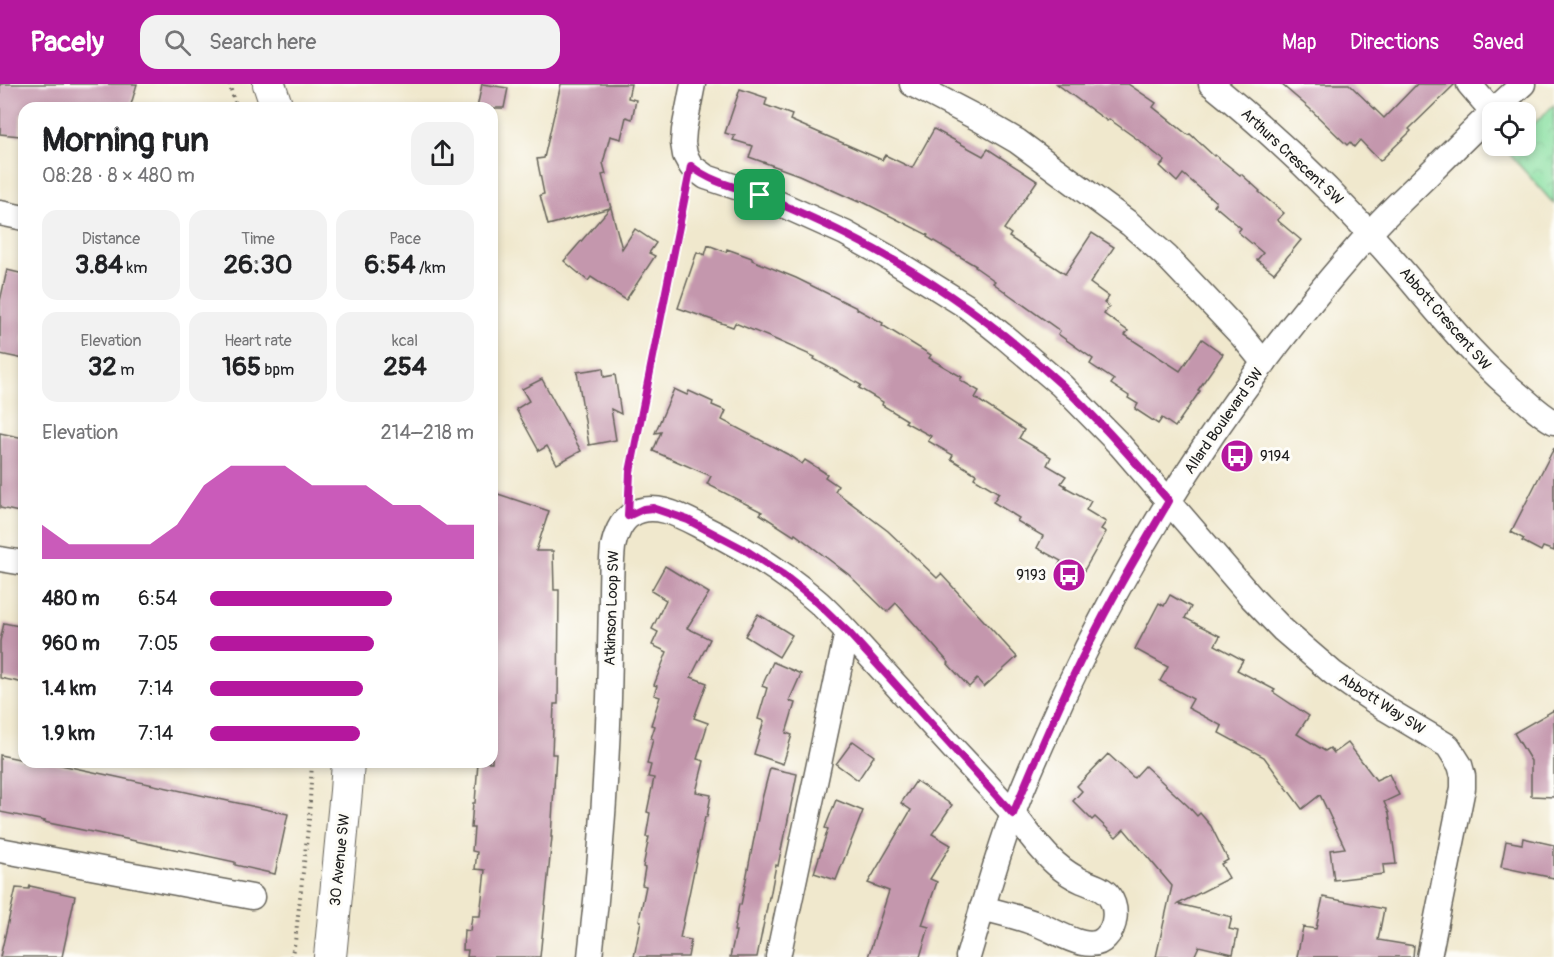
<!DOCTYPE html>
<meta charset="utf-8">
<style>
body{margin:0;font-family:Pangolin,sans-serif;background:#f2f2f2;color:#202124;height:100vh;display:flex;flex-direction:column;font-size:22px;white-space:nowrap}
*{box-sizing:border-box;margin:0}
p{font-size:20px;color:#757577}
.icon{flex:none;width:33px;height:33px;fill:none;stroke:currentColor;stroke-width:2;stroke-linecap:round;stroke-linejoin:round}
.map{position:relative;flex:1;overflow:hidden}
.side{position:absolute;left:18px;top:18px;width:480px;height:666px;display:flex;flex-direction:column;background:#fff;border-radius:18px;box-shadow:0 3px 9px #0003}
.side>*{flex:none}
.fabs{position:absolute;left:1482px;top:18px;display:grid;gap:12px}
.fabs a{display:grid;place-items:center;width:54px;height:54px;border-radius:12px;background:#fff;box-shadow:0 3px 9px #0003;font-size:30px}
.pin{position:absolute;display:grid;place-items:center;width:51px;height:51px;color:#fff;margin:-26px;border-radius:12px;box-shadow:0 3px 9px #0006}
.round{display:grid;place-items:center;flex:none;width:63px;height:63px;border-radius:18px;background:#f2f2f2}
.overview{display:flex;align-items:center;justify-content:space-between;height:102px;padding:0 24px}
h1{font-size:33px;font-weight:800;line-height:45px}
.figures{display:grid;grid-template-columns:repeat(3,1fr);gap:9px;height:102px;padding:6px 24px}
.figures div{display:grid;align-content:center;border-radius:15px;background:#f2f2f2;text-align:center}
.figures b{font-size:26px;font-weight:800}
.figures small{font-size:16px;font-weight:400}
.figures p{font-size:16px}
.chart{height:168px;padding:12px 24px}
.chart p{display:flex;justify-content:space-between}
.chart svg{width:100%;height:108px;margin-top:6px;fill:#b5179e;opacity:.7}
ul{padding:0 24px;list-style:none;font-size:20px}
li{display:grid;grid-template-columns:96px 72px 1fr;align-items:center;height:45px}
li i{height:15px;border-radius:8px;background:#b5179e}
header{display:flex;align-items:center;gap:36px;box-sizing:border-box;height:84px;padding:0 30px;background:#b5179e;color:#fff}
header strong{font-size:28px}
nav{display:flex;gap:33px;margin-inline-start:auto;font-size:21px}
.search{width:420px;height:54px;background:#f2f2f2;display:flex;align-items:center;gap:15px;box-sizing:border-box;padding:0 21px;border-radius:18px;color:#757577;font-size:22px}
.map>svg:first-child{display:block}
.park{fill:url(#park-crowns);stroke:#537e60;stroke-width:1.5}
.building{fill:#c497ad}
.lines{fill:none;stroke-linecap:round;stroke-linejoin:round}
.minor-casing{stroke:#66635a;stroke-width:27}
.major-casing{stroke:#66635a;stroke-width:34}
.path{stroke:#66635a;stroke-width:4;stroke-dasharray:1.5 4.5;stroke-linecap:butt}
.minor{stroke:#fff;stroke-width:24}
.major{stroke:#fff;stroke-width:32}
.route-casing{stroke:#fff;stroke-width:12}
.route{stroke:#b5179e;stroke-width:8}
.labels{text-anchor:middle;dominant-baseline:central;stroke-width:6;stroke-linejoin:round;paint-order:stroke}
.street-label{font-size:15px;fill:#1c1c1c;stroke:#fdfcf7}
.poi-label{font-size:15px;fill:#1c1c1c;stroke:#fdfcf7;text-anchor:start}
</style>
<header>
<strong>Pacely</strong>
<div class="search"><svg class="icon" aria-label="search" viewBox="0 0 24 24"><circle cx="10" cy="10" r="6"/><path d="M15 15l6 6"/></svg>Search here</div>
<nav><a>Map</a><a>Directions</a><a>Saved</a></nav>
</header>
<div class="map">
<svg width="1554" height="873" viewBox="0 0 1554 873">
<defs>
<pattern id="park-crowns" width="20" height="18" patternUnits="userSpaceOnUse" patternTransform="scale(1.5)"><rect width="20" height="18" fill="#8ae0a3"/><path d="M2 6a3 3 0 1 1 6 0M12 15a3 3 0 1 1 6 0" fill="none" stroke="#76c08c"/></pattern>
</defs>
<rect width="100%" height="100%" fill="#fdfcf7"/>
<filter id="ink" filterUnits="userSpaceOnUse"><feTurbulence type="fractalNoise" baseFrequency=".0167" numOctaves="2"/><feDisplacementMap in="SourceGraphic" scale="12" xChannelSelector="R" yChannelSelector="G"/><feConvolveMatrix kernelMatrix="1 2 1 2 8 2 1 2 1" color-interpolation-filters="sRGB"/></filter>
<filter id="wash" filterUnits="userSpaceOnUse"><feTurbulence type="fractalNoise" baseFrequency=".008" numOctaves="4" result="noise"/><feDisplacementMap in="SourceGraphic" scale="24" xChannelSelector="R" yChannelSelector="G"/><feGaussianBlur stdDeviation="1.35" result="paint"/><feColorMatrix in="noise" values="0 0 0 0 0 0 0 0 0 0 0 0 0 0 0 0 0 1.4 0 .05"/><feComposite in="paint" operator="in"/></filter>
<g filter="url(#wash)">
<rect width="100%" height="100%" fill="#f0e8cd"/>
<polygon class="park" points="1554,21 1554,120 1505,65 1509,62 1526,62 1526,47"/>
<g id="blocks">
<g class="building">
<polygon points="0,0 137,0 130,24 24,24 24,30 21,30 20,52 0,50"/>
<polygon points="482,0 508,4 504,24 477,24"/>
<polygon points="561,0 631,0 628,14 636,16 632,35 626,33 621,55 610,52 603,79 606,90 602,91 622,165 635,145 656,159 649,169 655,172 626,216 591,193 588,197 564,177 610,124 548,141 540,111 544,110 537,75 544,74"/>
<polygon points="1057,0 1128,0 1156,19 1153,23 1188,51 1190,50 1214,72 1215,71 1240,91 1241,90 1260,107 1259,108 1284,129 1277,136 1301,156 1274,189 1257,176 1263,169 1238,148 1241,144 1214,121 1216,118 1183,90 1177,98 1160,82 1165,77 1137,55 1109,35 1107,37"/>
<polygon points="1281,0 1349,0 1384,34 1417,0 1455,0 1409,45 1411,47 1380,77 1360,56 1354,63 1350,58 1347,61 1309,24"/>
<polygon points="740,5 767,14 765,21 792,31 790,36 882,76 885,71 912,84 934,45 983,72 988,65 1037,97 1004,145 1011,150 1009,153 1065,190 1092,149 1114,163 1090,199 1109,213 1104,219 1109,223 1104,230 1128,247 1125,251 1180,287 1202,255 1223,270 1198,306 1200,307 1175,343 1162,334 1158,340 1135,325 1138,320 1128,314 1129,312 1111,300 1114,296 1090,280 1093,275 1058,250 1060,247 993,199 995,197 975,183 976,182 927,153 928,151 859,116 859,118 799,91 749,73 753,62 733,56 735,52 725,49"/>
<polygon points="708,161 726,168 727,165 752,174 752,176 796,194 857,224 857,225 883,239 882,241 931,271 929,274 962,293 960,296 979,307 975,314 1024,346 1019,354 1051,373 1047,381 1066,392 1061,399 1066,402 1065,403 1091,417 1086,426 1106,438 1101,445 1106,448 1078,497 1057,485 1061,477 1037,464 1043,452 1017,437 1019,434 993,418 999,409 974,394 976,390 951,375 953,371 928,357 931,352 905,338 907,336 882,321 883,318 859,304 861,301 814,275 815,273 774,255 735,239 733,243 678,224 697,168 705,171"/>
<polygon points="7,186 24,190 24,275 0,270 0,217"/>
<polygon points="603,284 604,293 615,291 621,330 611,325 616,356 589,361 577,288"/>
<polygon points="542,295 581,367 557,380 547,362 539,367 516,325 529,317 522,305"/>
<polygon points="674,305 687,311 689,307 713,318 712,321 726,327 722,336 787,370 802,380 805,376 827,390 825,393 838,402 835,407 888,447 937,494 941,490 1017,573 984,603 977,595 969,603 948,580 949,579 896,519 887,528 848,490 795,450 794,452 760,430 762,428 707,400 711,392 653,367 661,348 655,349"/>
<polygon points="0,349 24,354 24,429 0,424"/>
<polygon points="1554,364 1554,467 1543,463 1541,467 1522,457 1524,455 1511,448"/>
<polygon points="492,408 549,427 536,467 553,467 554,506 559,506 558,620 554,620 552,670 556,670 551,753 552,753 540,873 467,873 468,866 463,866 464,846 470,847 472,832 480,832 485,786 475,785 477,768 472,767 474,744 471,744 473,719 475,719 478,678 492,678"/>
<polygon points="665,482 709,509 687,544 710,555 691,593 707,599 694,634 708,639 697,675 704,677 696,708 711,711 707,733 705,733 680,854 691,856 688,873 634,873 641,837 639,836 646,802 642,801 645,784 643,783 649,753 646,753 650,729 647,728 654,694 648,693 651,681 647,680 653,655 651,654 655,642 651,641 660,613 654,611 657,602 654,601 667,568 652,561 658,548 652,545 666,516 651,507"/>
<polygon points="1170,511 1191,523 1185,534 1220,552 1215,561 1243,576 1237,586 1275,606 1273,608 1309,632 1297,650 1325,667 1330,664 1334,669 1348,659 1376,696 1389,690 1399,711 1384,718 1389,729 1396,780 1383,781 1384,790 1334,796 1330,766 1345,764 1320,711 1302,725 1264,673 1219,649 1222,642 1188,624 1193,615 1160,597 1168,583 1135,565 1159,519 1164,522"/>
<polygon points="758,530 792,551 779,573 745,552"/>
<polygon points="4,539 24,543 24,599 0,594 0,557"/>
<polygon points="773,578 801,590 789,617 795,619 786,649 792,651 783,680 754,670 764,637 758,635 767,604 762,602"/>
<polygon points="1554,626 1554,713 1531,712 1531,677 1514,649"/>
<polygon points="853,657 874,672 858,696 836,680"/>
<polygon points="1108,670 1134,694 1145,682 1188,722 1197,732 1200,729 1211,742 1228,776 1221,780 1229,794 1178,820 1232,833 1229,845 1238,847 1233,870 1199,862 1194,873 1156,873 1172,802 1124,745 1116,753 1095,733 1092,736 1073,717 1082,707 1077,702"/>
<polygon points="0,671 24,676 24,678 47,678 288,730 275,790 235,781 235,778 198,770 44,738 45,737 0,728"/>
<polygon points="770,684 797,690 785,751 784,751 778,782 776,781 770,813 769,813 757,873 730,873 736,847 734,847 739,820 741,821 761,719"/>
<polygon points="916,697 952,721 932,750 951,761 930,795 937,798 922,841 929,843 920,873 868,873 889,807 868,799 911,726 901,719"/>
<polygon points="836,716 863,727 836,796 814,789 828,745 825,744"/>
<polygon points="1523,754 1554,761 1554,794 1501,783 1506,757 1522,760"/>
<polygon points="30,802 75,812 62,873 0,873 16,804 29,805"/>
<polygon points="1323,813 1384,825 1378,856 1414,862 1413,873 1297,873 1303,843 1316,845"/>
</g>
</g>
</g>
<g filter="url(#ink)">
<use href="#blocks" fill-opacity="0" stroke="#66635a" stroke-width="1.5"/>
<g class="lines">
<defs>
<g id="minor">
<polyline points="693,0 684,46 683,59 685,71 691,82 706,93 760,111 805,131 845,149 886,172 966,222 1001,250 1061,301 1120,361 1252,514 1283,546 1333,589 1350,601 1386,625 1448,662 1460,681 1463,692 1463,704 1429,873"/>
<polyline points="912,0 979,35 1017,57 1130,140 1167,173 1242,252 1264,279"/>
<path d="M1211,0C1277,53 1338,112 1394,177C1436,225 1474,276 1525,316C1534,324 1543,332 1554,338"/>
<polyline points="1469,0 1492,27"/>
<polyline points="0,129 24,134"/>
<polyline points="0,475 24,479"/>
<polyline points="0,766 252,813"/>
<path d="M590,873C600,787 606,701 609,615C610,583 610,552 611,520C611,501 611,482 613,463C615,452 621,437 631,431C653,416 681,432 702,443C743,463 784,488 818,518C838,536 856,558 875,578C900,606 926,634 951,662C972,685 995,708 1015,732C1028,748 1040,766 1056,780C1064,787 1073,793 1082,797C1092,801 1103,804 1109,812C1118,824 1116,843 1106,853C1090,872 1055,846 1037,840C1019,833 1001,829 982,824"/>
<polyline points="778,873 847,548"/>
<path d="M968,873C982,826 995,778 1012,732C1027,691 1046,651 1064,611C1142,444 1246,289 1368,151C1389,127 1413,106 1435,84C1464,55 1492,27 1523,0"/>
</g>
<g id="major">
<polyline points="269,0 277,24"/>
<polyline points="330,873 346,707 348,678"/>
</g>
</defs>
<use href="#minor" class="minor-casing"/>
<use href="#major" class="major-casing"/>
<g class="path">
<polyline points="229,0 237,24"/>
<polyline points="629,407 630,388 632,375 685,108"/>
<polyline points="291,873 295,858 309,735 312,678"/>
</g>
<use href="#minor" class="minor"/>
<use href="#major" class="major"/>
</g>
</g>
<g class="lines" filter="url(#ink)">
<defs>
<path id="route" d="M691,82C712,99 737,103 762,112C790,124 818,136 845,150C923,189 997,241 1061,300C1100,337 1135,377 1169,417C1140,466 1111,515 1086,566C1059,619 1036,675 1013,730L848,548L816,517L782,490L747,467L688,436L653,424L643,425L628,432L630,388Z"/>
</defs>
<use href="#route" class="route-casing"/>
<use href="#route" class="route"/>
</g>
<defs>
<symbol id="bus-disc" viewBox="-11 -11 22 22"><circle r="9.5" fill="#b5179e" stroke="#fdfcf7"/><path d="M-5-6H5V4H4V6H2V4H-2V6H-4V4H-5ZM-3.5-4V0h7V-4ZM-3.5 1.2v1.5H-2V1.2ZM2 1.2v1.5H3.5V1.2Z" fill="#fff"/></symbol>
</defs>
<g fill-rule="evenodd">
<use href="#bus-disc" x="1218" y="353" width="38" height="38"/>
<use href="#bus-disc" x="1050" y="472" width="38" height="38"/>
</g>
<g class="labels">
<g class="street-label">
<text transform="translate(1292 73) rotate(43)">Arthurs Crescent SW</text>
<text transform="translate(1445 235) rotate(49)">Abbott Crescent SW</text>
<text transform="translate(1224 337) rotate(-55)">Allard Boulevard SW</text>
<text transform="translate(612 524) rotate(-88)">Atkinson Loop SW</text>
<text transform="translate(1382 620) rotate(33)">Abbott Way SW</text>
<text transform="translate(340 776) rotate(-84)">30 Avenue SW</text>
</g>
<g class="poi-label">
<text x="1260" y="372">9194</text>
<text x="1046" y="491" text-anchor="end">9193</text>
</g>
</g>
</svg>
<div class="fabs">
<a><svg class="icon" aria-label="locate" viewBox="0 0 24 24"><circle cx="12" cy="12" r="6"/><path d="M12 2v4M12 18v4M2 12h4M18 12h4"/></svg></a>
</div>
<div class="pin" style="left:760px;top:111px;background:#1e9e55"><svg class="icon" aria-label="arrive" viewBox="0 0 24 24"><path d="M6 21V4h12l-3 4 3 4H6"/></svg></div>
<section class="side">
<div class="overview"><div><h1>Morning run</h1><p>08:28 · 8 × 480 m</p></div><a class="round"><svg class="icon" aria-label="share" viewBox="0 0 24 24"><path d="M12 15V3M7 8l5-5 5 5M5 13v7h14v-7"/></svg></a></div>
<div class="figures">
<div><p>Distance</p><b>3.84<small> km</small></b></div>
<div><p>Time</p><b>26:30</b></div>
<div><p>Pace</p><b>6:54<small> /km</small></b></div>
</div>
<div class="figures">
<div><p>Elevation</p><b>32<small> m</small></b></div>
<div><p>Heart rate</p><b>165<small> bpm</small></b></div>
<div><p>kcal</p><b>254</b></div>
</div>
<div class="chart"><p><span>Elevation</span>214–218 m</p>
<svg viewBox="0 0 160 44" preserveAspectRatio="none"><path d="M0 44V30L10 38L20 38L30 38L40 38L50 30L60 14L70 6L80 6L90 6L100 14L110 14L120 14L130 22L140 22L150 30L160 30V44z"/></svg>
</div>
<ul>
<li><b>480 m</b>6:54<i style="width:69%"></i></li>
<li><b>960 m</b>7:05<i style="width:62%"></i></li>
<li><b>1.4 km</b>7:14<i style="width:58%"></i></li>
<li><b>1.9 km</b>7:14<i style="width:57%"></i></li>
</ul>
</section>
</div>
